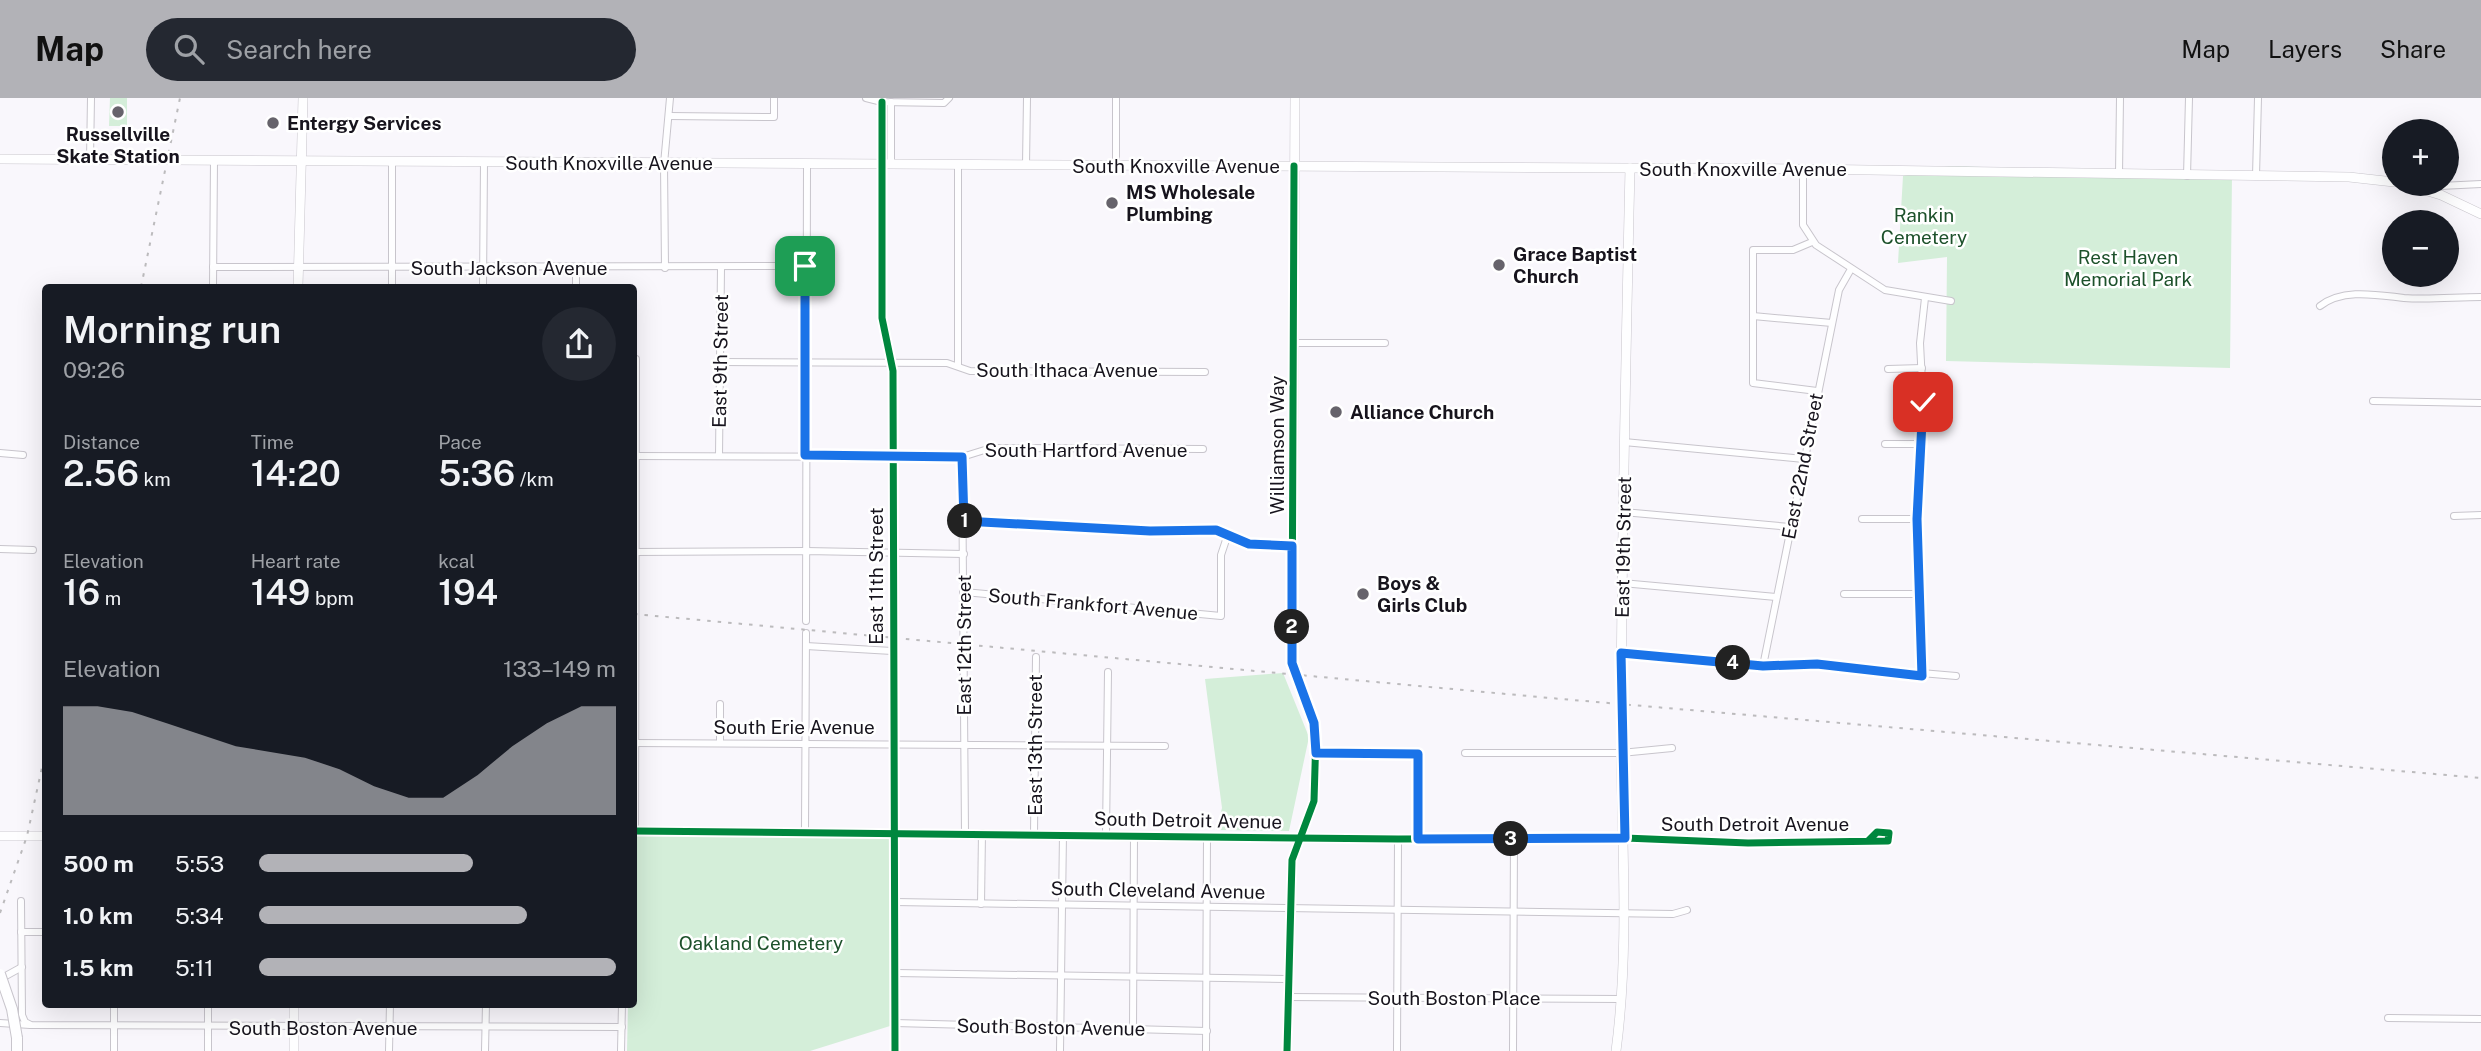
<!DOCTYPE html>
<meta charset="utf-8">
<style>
body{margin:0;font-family:"Public Sans",sans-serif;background:#242831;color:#f1f3f6;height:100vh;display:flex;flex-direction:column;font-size:26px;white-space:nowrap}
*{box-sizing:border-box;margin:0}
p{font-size:23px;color:#9ea1a6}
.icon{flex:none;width:38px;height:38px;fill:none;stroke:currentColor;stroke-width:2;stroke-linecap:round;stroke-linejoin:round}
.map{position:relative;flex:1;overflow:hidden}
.side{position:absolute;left:42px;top:186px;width:595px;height:724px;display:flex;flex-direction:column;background:#171b24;border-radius:7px;box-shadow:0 7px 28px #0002}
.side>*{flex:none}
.fabs{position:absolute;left:2382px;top:21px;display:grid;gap:14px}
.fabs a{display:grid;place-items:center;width:77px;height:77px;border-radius:50%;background:#171b24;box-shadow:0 7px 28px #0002;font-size:35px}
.pin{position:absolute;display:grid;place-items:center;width:60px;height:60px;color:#fff;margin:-30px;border-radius:14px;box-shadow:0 4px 10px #0006}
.km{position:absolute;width:35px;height:35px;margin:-18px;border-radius:50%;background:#222;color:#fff;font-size:19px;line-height:35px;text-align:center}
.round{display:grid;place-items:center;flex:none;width:74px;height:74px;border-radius:37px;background:#242831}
.summary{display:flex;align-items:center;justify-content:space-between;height:119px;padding:0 21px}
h1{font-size:38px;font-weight:600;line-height:52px}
.figures{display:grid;grid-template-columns:repeat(3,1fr);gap:10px;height:119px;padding:7px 21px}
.figures div{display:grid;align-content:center}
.figures b{font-size:35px;font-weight:600}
.figures small{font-size:19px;font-weight:400}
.figures p{font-size:19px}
.chart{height:196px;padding:14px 21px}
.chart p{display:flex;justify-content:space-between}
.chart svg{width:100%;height:126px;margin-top:7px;fill:#b2b2b7;opacity:.7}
ul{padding:0 21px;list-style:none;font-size:23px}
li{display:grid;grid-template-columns:112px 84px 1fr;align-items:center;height:52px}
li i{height:18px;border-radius:9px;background:#b2b2b7}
header{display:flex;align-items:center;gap:42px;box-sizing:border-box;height:98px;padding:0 35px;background:#b2b2b7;color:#111}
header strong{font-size:33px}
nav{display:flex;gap:38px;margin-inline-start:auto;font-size:24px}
.search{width:490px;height:63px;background:#242831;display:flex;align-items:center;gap:18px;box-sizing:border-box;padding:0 24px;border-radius:38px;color:#9ea1a6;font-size:26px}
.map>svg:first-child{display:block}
.green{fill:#d4eed9}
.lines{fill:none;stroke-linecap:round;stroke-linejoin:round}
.street-casing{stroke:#c8c5cc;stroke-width:8}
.secondary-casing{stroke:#c8c5cc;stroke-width:10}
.primary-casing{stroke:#c8c5cc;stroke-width:12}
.street{stroke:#fefeff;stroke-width:6}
.secondary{stroke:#fefeff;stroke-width:9}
.primary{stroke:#fefeff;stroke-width:10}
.rail{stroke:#bcbbbd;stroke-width:2;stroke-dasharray:3.5 7;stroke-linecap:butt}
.primary-bridge-casing{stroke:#c8c5cc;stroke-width:12;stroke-linecap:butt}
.primary-bridge{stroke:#fefeff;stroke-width:10}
.cycleway-casing{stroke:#fff;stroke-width:11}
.cycleway{stroke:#00873e;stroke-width:7}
.route-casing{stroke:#fff;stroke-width:14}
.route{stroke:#1a73e8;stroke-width:9}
.poi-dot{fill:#66636b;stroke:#fff;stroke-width:2.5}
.labels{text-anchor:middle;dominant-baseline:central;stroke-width:5;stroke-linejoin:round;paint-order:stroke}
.poi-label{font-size:19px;font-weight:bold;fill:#17141d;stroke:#fff;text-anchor:start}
.street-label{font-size:19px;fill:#17141d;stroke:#fff}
.park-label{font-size:19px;fill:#1d512b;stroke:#fff}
</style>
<header>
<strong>Map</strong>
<div class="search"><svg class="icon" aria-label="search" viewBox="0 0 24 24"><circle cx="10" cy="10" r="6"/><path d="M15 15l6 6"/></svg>Search here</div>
<nav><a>Map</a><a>Layers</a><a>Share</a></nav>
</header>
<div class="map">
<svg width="2481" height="953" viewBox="0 0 2481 953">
<rect width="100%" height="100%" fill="#f9f7fc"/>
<g class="green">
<polygon points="110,0 127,0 127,28 109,28"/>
<polygon points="1948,68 2232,76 2230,270 1946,263 1947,159 1898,165 1903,78"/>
<polygon points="1283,575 1309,639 1289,733 1216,732 1222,710 1205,581"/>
<polygon points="638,736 891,737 895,818 890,928 810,953 627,953 628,907 634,906 634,738"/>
</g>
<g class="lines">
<defs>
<g id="street">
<polyline points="866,0 882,4 944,5 949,0"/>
<polyline points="882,4 882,220 893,273 895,953"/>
<polyline points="669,18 774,19 774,0"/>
<polyline points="90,61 91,0"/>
<polyline points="392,63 392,189"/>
<polyline points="891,66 891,4"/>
<polyline points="958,67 958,268"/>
<polyline points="1026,67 1027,0"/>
<polyline points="1116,68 1116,0"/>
<polyline points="1803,71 1803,127 1816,147 1885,192 1951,203"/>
<polyline points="2119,76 2120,0"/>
<polyline points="2187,78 2189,0"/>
<polyline points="2256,78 2258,0"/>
<polyline points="2420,89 2481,86"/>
<polyline points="1812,144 1793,152 1753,152 1753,285 1817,293"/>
<polyline points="213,169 805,168"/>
<polyline points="665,170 664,66 670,0"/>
<polyline points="213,189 214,62"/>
<polyline points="483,189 484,64"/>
<polyline points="576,189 576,170"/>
<path d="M2320,208C2343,190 2377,197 2404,200C2429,202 2456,199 2481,199"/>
<polyline points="1753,218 1832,225"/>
<polyline points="1294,245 1385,245"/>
<polyline points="721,264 947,265 970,273 1205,274"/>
<polyline points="1888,271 1922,270"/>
<polyline points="2373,303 2481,305"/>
<polyline points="1624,344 1804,361"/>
<polyline points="1885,346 1922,346"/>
<polyline points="0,355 23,357"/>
<polyline points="634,358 962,359 991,350 1203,351"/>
<polyline points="719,358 721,169"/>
<polyline points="962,359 965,735"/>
<polyline points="1623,414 1790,429"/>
<polyline points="2454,418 2481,417"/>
<polyline points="1862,421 1918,421"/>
<polyline points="964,423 1149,433 1216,432 1249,446 1292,448"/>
<polyline points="0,451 33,452"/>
<polyline points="634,454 806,453 964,456"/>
<polyline points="1622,485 1776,499"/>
<polyline points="964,494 1221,518 1221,457 1228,436"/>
<polyline points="1844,496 1921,496"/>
<polyline points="806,523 807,66"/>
<polyline points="806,548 892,553"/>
<polyline points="1621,555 1763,568 1817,566 1956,578"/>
<polyline points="1763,568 1839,192 1851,171"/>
<polyline points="1922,578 1918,421 1923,304 1920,245 1925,200"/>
<polyline points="634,645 1165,648"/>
<polyline points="720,645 720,606"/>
<polyline points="1316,655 1418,656 1418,741"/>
<polyline points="1465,655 1621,655 1672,650"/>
<polyline points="635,733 636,261"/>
<polyline points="805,733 806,535"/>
<polyline points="1034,736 1036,559"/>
<polyline points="1106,737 1108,574"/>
<polyline points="1625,740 1748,745 1888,743 1889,735 1877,734 1868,743"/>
<polyline points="21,803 22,917 25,924 31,927 622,929"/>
<polyline points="895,804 1673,816 1687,812"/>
<polyline points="981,806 982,735"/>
<polyline points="21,834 46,834"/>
<polyline points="896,875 1286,881"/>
<polyline points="2,880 22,869"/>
<polyline points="1287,899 1621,901"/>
<polyline points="2388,920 2481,921"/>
<polyline points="0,925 30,927"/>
<polyline points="895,925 1207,933"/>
<polyline points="1133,931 1134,737"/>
<polyline points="114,953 114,906"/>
<polyline points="208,953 208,906"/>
<polyline points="389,953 390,906"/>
<polyline points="485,953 486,906"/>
<polyline points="621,953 622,906"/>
<polyline points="1060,953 1063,736"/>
<polyline points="1206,953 1207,738"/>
<polyline points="1397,953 1398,741"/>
<polyline points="1513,953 1514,741"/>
</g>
<g id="secondary">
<polyline points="0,61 1803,71 2349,79 2394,84"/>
<polyline points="2404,86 2441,97 2481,116"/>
<polyline points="298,189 303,0"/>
<polyline points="634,733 1398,741 1625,740"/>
<polyline points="0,738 46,738"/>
<polyline points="294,953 294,906"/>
<polyline points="1287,953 1292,762 1314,703 1316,636 1294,575 1292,557 1295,0"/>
<path d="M1616,953C1631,839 1620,724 1621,609C1622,429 1626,250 1630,70"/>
</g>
<polyline id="primary" points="17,940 17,953"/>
</defs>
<use href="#street" class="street-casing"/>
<use href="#secondary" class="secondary-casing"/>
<use href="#primary" class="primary-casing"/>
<use href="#street" class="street"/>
<use href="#secondary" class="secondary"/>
<use href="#primary" class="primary"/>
<g class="rail">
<polyline points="141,189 180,0"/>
<polyline points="634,516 1550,600 2481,680"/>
<polyline points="0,815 27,738 46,651"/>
</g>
<defs>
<polyline id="primary-bridge" points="0,876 12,911 17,940"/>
</defs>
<use href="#primary-bridge" class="primary-bridge-casing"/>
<use href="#primary-bridge" class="primary-bridge"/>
<defs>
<g id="cycleway">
<polyline points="882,4 882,220 893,273 895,953"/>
<polyline points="634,733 1398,741 1625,740 1748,745 1888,743 1889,735 1877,734 1868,743"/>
<polyline points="1287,953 1292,762 1314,703 1316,636 1294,575 1292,557 1294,68"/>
</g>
</defs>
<use href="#cycleway" class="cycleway-casing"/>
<use href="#cycleway" class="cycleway"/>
</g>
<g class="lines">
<defs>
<polyline id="route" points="805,168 805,357 962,359 964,423 1150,433 1216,432 1249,446 1292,448 1292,565 1314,625 1316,655 1418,656 1418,741 1625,740 1621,555 1763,568 1817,566 1922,578 1917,421 1923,304"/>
</defs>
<use href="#route" class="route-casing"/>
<use href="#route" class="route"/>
</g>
<g class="poi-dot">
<circle cx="118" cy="14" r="7"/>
<circle cx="273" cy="25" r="7"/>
<circle cx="1112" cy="105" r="7"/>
<circle cx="1499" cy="167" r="7"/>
<circle cx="1336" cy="314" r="7"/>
<circle cx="1363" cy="496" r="7"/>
</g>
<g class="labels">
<g class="poi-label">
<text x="287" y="25">Entergy Services</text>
<text x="118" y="36" text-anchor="middle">Russellville<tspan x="118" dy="22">Skate Station</tspan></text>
<text x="1126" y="94">MS Wholesale<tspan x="1126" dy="22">Plumbing</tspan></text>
<text x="1513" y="156">Grace Baptist<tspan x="1513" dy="22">Church</tspan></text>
<text x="1350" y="314">Alliance Church</text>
<text x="1377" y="485">Boys &amp;<tspan x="1377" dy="22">Girls Club</tspan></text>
</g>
<g class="street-label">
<text x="609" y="65">South Knoxville Avenue</text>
<text x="1176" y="68">South Knoxville Avenue</text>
<text x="1743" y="71">South Knoxville Avenue</text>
<text x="509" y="170">South Jackson Avenue</text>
<text transform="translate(720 263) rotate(-89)">East 9th Street</text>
<text x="1067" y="272">South Ithaca Avenue</text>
<text transform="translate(1277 347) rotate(-90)">Williamson Way</text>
<text x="1086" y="352">South Hartford Avenue</text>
<text transform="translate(1802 368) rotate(-79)">East 22nd Street</text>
<text transform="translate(1623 449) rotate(-89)">East 19th Street</text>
<text transform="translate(876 478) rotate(-90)">East 11th Street</text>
<text transform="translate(1093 506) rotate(5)">South Frankfort Avenue</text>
<text transform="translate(964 547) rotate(-90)">East 12th Street</text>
<text x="794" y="629">South Erie Avenue</text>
<text transform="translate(1035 647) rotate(-90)">East 13th Street</text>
<text transform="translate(1188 722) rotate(1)">South Detroit Avenue</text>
<text x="1755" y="726">South Detroit Avenue</text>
<text transform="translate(1158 792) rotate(1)">South Cleveland Avenue</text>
<text x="1454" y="900">South Boston Place</text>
<text transform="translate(1051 929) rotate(1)">South Boston Avenue</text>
<text x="323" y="930">South Boston Avenue</text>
</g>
<g class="park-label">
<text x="1924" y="117">Rankin<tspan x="1924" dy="22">Cemetery</tspan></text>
<text x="2128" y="159">Rest Haven<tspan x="2128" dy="22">Memorial Park</tspan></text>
<text x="761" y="845">Oakland Cemetery</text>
</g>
</g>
</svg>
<div class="fabs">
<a>+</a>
<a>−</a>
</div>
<div class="pin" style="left:805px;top:168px;background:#1e9e55"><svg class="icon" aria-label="arrive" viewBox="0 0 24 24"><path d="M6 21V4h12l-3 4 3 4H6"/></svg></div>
<div class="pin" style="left:1923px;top:304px;background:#d93025"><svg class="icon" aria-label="check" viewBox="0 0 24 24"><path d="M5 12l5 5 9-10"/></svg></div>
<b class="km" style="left:965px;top:423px">1</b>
<b class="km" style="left:1292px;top:529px">2</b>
<b class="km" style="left:1511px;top:741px">3</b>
<b class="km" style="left:1733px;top:565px">4</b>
<section class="side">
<div class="summary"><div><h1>Morning run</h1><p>09:26</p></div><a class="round"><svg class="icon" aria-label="share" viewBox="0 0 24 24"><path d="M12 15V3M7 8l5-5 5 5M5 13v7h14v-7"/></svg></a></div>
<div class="figures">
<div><p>Distance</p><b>2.56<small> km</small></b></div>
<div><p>Time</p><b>14:20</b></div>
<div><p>Pace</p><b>5:36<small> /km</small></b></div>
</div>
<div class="figures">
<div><p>Elevation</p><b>16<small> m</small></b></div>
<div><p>Heart rate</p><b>149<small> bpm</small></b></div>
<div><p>kcal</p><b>194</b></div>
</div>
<div class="chart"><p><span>Elevation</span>133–149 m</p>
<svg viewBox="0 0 160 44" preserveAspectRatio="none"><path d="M0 44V6L10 6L20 8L30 12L40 16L50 20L60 22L70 24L80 28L90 34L100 38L110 38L120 30L130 20L140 12L150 6L160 6V44z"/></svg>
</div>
<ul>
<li><b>500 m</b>5:53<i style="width:60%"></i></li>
<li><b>1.0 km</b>5:34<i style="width:75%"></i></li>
<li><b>1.5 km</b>5:11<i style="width:100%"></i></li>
</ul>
</section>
</div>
